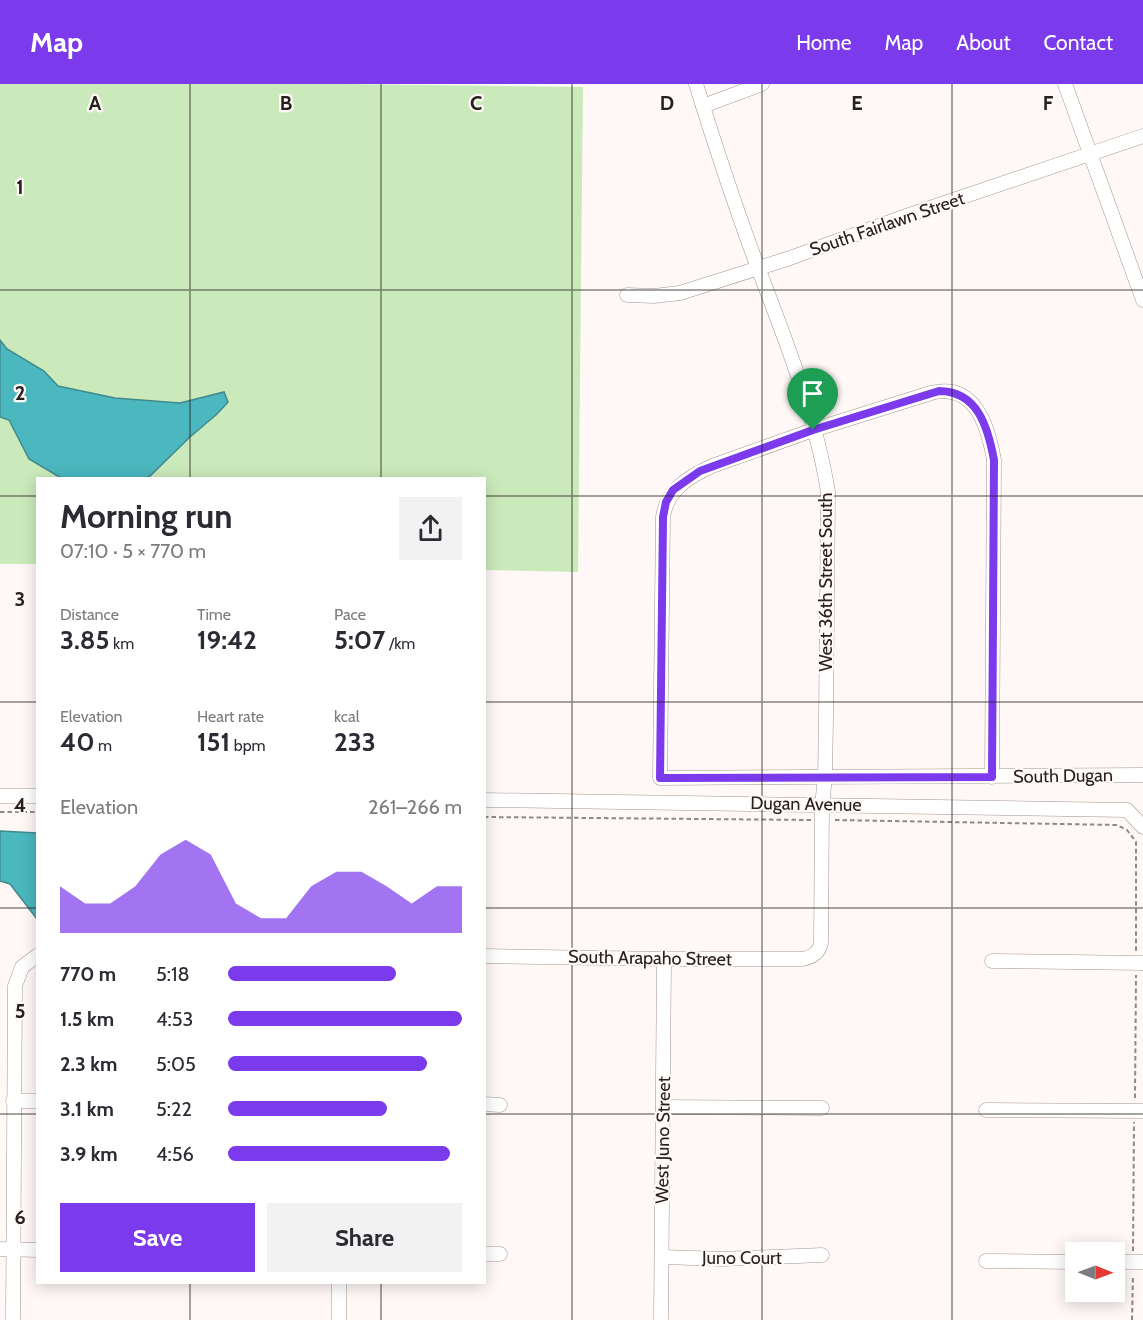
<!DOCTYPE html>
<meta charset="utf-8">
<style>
body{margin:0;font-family:Cabin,sans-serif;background:#f2f2f3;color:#2b2b33;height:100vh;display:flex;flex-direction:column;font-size:22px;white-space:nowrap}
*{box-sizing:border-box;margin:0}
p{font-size:20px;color:#7c7c81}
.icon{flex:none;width:33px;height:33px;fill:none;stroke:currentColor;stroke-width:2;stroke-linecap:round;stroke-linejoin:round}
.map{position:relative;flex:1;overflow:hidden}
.panel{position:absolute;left:36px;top:393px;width:450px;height:807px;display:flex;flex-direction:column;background:#fff;border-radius:0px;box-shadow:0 3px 15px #0003}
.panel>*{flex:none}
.needle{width:39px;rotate:91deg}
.controls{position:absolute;left:1065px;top:1158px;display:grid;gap:12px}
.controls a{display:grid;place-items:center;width:60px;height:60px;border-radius:0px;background:#fff;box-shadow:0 3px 15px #0003;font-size:30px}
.pin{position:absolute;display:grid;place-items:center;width:51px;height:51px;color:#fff;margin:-62px -26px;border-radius:50% 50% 50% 0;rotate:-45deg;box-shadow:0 0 6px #0007}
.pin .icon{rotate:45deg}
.round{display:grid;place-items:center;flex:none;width:63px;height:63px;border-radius:0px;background:#f2f2f3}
.headline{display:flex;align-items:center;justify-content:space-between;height:102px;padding:0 24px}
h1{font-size:33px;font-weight:700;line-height:45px}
.stats{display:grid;grid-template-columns:repeat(3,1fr);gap:9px;height:102px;padding:6px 24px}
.stats div{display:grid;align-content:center}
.stats b{font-size:26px;font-weight:700}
.stats small{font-size:16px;font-weight:400}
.stats p{font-size:16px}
.chart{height:168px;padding:12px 24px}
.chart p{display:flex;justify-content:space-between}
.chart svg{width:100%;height:108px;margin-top:6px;fill:#7c3aed;opacity:.7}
.cta{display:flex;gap:12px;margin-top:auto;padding:12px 24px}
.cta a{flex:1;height:69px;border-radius:0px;background:#7c3aed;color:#fff;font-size:24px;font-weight:700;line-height:69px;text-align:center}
.cta a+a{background:#f2f2f3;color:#2b2b33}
ul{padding:0 24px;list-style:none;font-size:20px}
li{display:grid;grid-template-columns:96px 72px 1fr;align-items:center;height:45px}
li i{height:15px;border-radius:8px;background:#7c3aed}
header{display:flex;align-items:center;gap:36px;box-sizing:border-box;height:84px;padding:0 30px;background:#7c3aed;color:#fff}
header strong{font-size:28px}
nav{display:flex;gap:33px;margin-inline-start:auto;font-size:21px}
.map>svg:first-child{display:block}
.green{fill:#cbeabc}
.water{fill:#4bb7be;stroke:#408a8e;stroke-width:1.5}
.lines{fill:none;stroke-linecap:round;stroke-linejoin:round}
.minor-casing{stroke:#a3948d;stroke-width:15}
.path{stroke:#8f8886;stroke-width:2;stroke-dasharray:4.5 3;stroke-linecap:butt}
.minor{stroke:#fff;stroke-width:14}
.route-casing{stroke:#fff;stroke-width:12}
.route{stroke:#7c3aed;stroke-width:8}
.grid{fill:none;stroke:#27211e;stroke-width:1.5;stroke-opacity:0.55}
.labels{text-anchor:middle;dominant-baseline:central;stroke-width:4.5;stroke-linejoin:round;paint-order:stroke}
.street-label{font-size:18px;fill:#27211e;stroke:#fff8f6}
.grid-label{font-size:20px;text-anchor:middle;font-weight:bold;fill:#27211e;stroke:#fff8f6;stroke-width:4.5;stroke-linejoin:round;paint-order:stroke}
</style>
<header>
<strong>Map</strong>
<nav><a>Home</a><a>Map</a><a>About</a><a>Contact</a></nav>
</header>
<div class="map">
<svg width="1143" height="1236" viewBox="0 0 1143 1236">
<rect width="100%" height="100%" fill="#fff8f6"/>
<polygon class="green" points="0,0 342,0 583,3 578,488 485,486 484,394 38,394 37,480 0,480"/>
<g class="water">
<polygon points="0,256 7,265 44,287 58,302 115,314 180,319 224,308 228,318 217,330 190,353 150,392 144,394 61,394 29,375 9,336 0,333"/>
<polygon points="0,747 37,749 37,835 10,800 0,797"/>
</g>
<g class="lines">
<defs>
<g id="minor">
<polyline points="1065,0 1143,216"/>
<polyline points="703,22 762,0"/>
<polyline points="627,211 654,212 680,209 790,174 906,132 1143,52"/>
<path d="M992,693L994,376C988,342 975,298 931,309L813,346L712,382C688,393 667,406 663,433L660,694C821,694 982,693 1143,691"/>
<polyline points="0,712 38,712"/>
<polyline points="484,716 1127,726 1143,743"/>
<path d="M484,872L664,875H802C813,873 819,869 821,859L822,721L825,694L826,634L828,408C815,327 783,250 754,173C733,116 714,58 696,0"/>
<polyline points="992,877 1143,879"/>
<polyline points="13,1017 38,1017"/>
<polyline points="484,1020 500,1021"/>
<polyline points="663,1023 822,1024"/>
<polyline points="986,1026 1143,1027"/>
<polyline points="0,1165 38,1166"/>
<polyline points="484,1170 500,1170"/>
<polyline points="662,1173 722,1175 822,1171"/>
<polyline points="986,1177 1076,1178"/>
<polyline points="1114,1178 1143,1178"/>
<polyline points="13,1236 15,902 22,883 38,871"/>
<polyline points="339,1236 339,1198"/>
<polyline points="661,1236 664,875"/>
</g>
</defs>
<use href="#minor" class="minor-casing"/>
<g class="path">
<polyline points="0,728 38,728"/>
<polyline points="484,733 811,736"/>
<polyline points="835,736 1117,741 1127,746 1136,758 1136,867"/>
<polyline points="1135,1014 1136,891"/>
<polyline points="1133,1167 1134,1038"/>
<polyline points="1132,1236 1133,1191"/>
</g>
<use href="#minor" class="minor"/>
</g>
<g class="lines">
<defs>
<path id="route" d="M939,307C978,307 988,344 994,376L992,693L660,694L663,433L666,418L673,406L700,387L813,346Z"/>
</defs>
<use href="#route" class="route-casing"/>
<use href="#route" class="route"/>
</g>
<path class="grid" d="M190,0V394M381,0V394M572,0V1236M762,0V1236M952,0V1236M0,206H1143M0,412H38M484,412H1143M0,618H38M484,618H1143M0,824H38M484,824H1143M0,1030H38M484,1030H1143M190,1198V1236M381,1198V1236"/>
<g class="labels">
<g class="street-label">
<text transform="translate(887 140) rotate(-19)">South Fairlawn Street</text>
<text transform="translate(826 498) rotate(-90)">West 36th Street South</text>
<text transform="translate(1063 692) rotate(-1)">South Dugan</text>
<text transform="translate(806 720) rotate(1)">Dugan Avenue</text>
<text transform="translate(650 874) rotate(1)">South Arapaho Street</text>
<text transform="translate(663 1056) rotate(-89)">West Juno Street</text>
<text x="742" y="1174">Juno Court</text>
</g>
</g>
<g class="grid-label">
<text x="95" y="26">A</text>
<text x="286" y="26">B</text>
<text x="476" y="26">C</text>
<text x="667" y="26">D</text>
<text x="857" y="26">E</text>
<text x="1048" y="26">F</text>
<text x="20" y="110">1</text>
<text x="20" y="316">2</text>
<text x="20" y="522">3</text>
<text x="20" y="728">4</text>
<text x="20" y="934">5</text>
<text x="20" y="1140">6</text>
</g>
</svg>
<div class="controls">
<a><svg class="needle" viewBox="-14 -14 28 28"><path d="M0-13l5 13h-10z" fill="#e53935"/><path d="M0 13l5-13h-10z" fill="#7c7c81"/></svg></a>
</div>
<div class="pin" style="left:813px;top:346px;background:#1e9e55"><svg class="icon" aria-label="arrive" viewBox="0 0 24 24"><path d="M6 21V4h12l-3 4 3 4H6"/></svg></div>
<section class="panel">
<div class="headline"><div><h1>Morning run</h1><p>07:10 · 5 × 770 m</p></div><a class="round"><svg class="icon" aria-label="share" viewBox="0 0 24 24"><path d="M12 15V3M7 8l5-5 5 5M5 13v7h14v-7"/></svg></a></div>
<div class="stats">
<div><p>Distance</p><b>3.85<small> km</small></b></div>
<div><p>Time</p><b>19:42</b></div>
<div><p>Pace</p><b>5:07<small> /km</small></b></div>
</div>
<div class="stats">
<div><p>Elevation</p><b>40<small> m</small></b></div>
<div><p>Heart rate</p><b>151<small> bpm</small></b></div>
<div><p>kcal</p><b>233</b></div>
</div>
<div class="chart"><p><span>Elevation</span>261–266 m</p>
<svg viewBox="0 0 160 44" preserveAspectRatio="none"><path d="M0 44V25L10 32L20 32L30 25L40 12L50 6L60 12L70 32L80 38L90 38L100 25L110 19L120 19L130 25L140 32L150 25L160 25V44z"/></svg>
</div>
<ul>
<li><b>770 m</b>5:18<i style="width:72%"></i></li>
<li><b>1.5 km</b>4:53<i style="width:100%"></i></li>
<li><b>2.3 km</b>5:05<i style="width:85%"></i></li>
<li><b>3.1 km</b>5:22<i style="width:68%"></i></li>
<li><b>3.9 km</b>4:56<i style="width:95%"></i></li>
</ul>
<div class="cta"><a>Save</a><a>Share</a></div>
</section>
</div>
